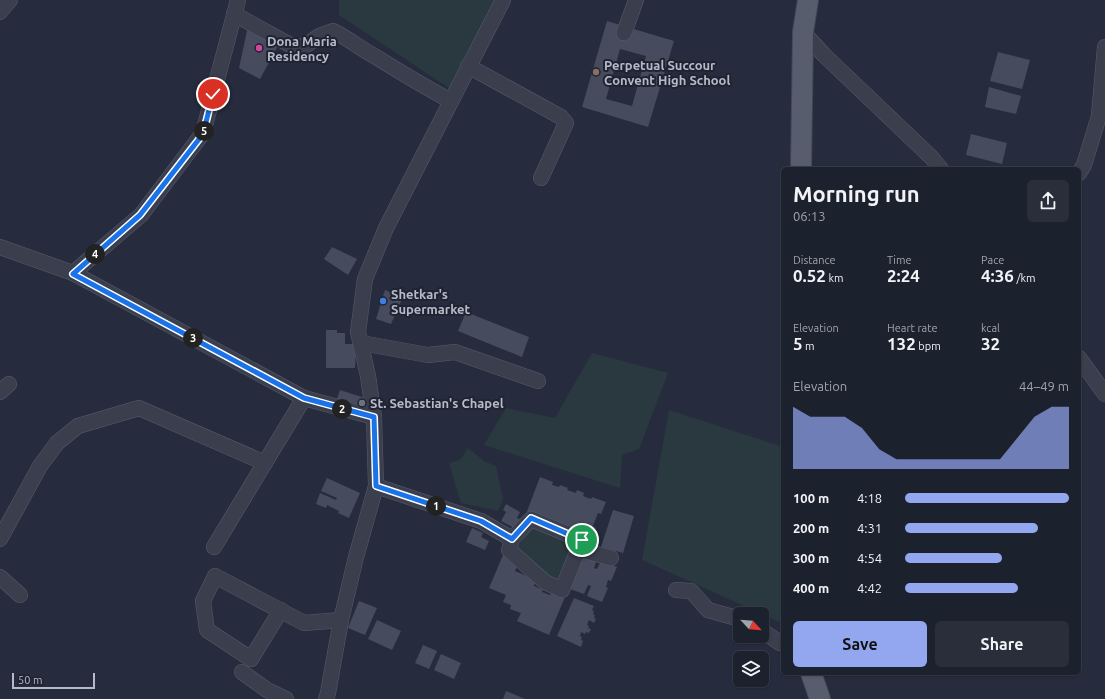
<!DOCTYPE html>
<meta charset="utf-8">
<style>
body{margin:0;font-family:Ubuntu,sans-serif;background:#292e3a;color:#f1f3f6;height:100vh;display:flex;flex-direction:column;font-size:15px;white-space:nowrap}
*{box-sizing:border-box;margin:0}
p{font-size:13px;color:#a0a3aa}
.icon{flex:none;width:22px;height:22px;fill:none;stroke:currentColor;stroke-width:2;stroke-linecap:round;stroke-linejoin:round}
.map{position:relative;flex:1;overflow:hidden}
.panel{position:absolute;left:781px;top:167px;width:300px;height:508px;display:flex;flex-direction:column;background:#1c212e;border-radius:6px;box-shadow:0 1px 3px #0004,0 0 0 1px #3a3e4a}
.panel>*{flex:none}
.needle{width:26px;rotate:116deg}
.controls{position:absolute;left:733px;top:607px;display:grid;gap:8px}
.controls a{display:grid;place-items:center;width:36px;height:36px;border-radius:6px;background:#1c212e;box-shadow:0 1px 3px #0004,0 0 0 1px #3a3e4a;font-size:20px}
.scale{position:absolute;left:12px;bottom:10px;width:83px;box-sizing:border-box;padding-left:4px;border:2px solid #b6bac8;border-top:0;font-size:11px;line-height:14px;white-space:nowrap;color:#b6bac8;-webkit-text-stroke:3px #1f2332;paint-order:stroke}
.pin{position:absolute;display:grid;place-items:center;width:34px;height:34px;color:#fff;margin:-17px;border:2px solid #fff;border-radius:50%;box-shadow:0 1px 4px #0007}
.km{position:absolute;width:20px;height:20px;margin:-10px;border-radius:50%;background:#222;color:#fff;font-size:11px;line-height:20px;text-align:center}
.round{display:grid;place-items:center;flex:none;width:42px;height:42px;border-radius:6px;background:#292e3a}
.summary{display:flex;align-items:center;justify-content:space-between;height:68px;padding:0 12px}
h1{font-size:22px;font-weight:700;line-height:30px}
.metrics{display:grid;grid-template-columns:repeat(3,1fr);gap:6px;height:68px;padding:4px 12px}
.metrics div{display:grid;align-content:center}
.metrics b{font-size:17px;font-weight:700}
.metrics small{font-size:11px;font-weight:400}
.metrics p{font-size:11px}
.chart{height:112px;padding:8px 12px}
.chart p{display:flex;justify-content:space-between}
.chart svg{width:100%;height:72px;margin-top:4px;fill:#93a6f0;opacity:.7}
.cta{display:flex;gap:8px;margin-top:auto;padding:8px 12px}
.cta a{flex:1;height:46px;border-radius:6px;background:#93a6f0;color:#111;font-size:16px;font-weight:700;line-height:46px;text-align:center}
.cta a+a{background:#292e3a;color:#f1f3f6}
ul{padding:0 12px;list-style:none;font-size:13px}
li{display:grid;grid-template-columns:64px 48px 1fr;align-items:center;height:30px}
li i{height:10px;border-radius:5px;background:#93a6f0}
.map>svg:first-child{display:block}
.green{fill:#29393f}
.building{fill:#464b5e;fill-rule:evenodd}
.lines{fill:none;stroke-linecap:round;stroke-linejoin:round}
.minor-casing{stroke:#585c6b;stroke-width:16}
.major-casing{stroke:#434756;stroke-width:22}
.minor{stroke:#3a3e4d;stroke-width:15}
.major{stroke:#585d6d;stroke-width:20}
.route-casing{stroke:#fff;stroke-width:8}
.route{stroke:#1a73e8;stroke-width:5}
.hotel-dot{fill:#d1479c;stroke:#1f2332;stroke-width:1.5}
.education-dot{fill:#8d6e63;stroke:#1f2332;stroke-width:1.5}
.shop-dot{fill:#3f7fe0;stroke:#1f2332;stroke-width:1.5}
.worship-dot{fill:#6b7280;stroke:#1f2332;stroke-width:1.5}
.labels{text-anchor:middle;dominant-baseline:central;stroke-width:4;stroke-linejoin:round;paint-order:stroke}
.poi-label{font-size:13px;font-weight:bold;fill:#b6bac8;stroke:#1f2332;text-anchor:start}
</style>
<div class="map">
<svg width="1105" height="699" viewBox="0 0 1105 699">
<rect width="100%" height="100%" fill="#262c3d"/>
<g class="green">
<polygon points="339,0 496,0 449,88 339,15"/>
<polygon points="592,353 668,373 639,449 622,455 620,488 484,445 506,408 555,418"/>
<polygon points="669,410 783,447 783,526 780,622 642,560"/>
<polygon points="468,448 484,461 496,466 503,499 498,511 461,503 449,463 460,460"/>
<polygon points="535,523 576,541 558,582 546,580 519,549 519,545"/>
</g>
<g class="building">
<path d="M607,21L674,41L648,127L582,107ZM620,49L646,56L632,106L606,99Z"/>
<polygon points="248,26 281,40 260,79 239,68"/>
<polygon points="998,52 1030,60 1022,89 990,81"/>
<polygon points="989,87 1021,96 1016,114 985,107"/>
<polygon points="971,134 1007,143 1002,164 966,155"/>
<polygon points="332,247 357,259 348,275 324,259"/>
<polygon points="385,290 403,297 391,324 376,319"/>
<polygon points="466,312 529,337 522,357 458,331"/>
<polygon points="326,330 337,330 337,333 345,333 345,344 356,344 355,368 326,368"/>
<polygon points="340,390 368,399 365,413 335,405"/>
<polygon points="540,477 553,482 552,485 559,487 560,485 568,488 567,490 576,493 577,490 584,493 583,496 591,499 592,497 606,502 601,514 598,513 593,526 596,528 593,537 580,533 581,530 573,527 572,530 526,514"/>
<polygon points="327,478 360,493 349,518 338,513 339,511 327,505 326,508 316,504 320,493 336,500 337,498 321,491"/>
<polygon points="506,504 520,512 517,518 523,521 518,530 501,521 506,512 503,510"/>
<polygon points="613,510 634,516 623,553 601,547"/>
<polygon points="472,528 483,533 481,537 489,541 485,550 466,542"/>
<polygon points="581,553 597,559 594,568 597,569 601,561 617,567 611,581 608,580 606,587 608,588 602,602 587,596 591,586 588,585 584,594 567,588 572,574 576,575 579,567 576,566"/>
<polygon points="503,555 519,562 515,571 536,580 534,586 543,590 542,592 550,595 552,591 565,597 549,635 517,621 521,613 510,609 511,605 503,602 506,595 489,588"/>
<polygon points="574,598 594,606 592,610 594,611 593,614 595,615 594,618 596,619 594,623 589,620 587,625 589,626 588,628 591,629 589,633 586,632 585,634 581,632 580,636 582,637 581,640 583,641 581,647 557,636"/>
<polygon points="359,601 377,608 365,635 348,628"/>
<polygon points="377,620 401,631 392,650 368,639"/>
<polygon points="423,645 437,651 429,669 415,663"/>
<polygon points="441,654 461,663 454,679 434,670"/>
<polygon points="506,691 525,699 503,699"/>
</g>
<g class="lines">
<defs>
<g id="minor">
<polyline points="0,12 10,0"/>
<path d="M234,14L292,46H305L319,36L333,31C348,38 361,49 376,57C400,72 425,87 451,101"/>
<polyline points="803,32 824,55 931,157 941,169"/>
<polyline points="624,33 636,0"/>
<polyline points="468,66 561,117 566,123 541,178"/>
<polyline points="1079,173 1084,165 1099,116 1105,47"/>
<polyline points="0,247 73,273 304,398 374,417"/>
<polyline points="73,273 141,215 203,133 238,0"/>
<polyline points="361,343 428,355 455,352 538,381"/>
<polyline points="1079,358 1105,394"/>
<polyline points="0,392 9,384"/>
<polyline points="376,486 481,521 512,539 531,519 582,540 562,590 545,582 509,550 512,539"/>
<polyline points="0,539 40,466 57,443 78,426 139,408 265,463"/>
<polyline points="214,547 304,398"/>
<polyline points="578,549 611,558"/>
<polyline points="0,577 20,595"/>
<polyline points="676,590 691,591 708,610 740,619"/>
<polyline points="281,610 251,659 207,630 203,601 215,576 304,623 341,620"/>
<polyline points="762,631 780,643 783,643"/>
<polyline points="242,672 267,690 286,699"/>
<polyline points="326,699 328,693 341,620 356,557 376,486 374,417 368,376 358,332 365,279 386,228 503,0"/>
</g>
<g id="major">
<polyline points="801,169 803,32 808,0"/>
<polyline points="811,673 820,699"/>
</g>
</defs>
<use href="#minor" class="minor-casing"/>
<use href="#major" class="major-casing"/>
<use href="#minor" class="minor"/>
<use href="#major" class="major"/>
</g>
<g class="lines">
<defs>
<polyline id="route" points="213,94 203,134 140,215 73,274 304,398 374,417 376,486 481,521 512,539 531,518 582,540"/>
</defs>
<use href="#route" class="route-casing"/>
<use href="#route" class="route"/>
</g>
<circle class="hotel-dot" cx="259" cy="48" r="4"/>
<circle class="education-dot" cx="596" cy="72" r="4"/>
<circle class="shop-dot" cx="383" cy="301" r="4"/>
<circle class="worship-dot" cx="362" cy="403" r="4"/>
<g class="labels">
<g class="poi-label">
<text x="267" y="41">Dona Maria<tspan x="267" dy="15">Residency</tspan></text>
<text x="604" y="65">Perpetual Succour<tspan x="604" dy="15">Convent High School</tspan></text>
<text x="391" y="294">Shetkar's<tspan x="391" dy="15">Supermarket</tspan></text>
<text x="370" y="403">St. Sebastian's Chapel</text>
</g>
</g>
</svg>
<div class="controls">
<a><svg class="needle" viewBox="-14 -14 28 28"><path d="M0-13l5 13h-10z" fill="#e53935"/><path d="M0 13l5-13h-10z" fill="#a0a3aa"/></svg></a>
<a><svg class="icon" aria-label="layers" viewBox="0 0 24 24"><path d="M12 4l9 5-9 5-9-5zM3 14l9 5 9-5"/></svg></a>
</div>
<div class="scale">50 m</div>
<div class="pin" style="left:582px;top:540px;background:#1e9e55"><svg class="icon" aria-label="arrive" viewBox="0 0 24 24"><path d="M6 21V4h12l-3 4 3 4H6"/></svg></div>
<div class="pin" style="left:213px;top:94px;background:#d93025"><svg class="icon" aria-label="check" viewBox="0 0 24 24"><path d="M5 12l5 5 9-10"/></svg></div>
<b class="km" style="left:436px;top:506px">1</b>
<b class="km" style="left:342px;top:409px">2</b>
<b class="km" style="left:193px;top:338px">3</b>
<b class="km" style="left:95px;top:254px">4</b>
<b class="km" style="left:204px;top:131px">5</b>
<section class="panel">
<div class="summary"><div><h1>Morning run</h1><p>06:13</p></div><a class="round"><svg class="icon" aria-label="share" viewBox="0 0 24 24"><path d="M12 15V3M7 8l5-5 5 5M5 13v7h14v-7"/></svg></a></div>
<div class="metrics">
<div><p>Distance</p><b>0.52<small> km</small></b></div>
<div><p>Time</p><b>2:24</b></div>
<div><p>Pace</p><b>4:36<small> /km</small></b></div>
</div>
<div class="metrics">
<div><p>Elevation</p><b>5<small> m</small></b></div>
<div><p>Heart rate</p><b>132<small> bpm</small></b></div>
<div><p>kcal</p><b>32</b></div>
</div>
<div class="chart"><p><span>Elevation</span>44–49 m</p>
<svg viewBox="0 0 160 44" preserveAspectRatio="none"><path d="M0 44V6L10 12L20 12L30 12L40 19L50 32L60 38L70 38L80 38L90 38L100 38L110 38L120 38L130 25L140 12L150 6L160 6V44z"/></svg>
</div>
<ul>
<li><b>100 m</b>4:18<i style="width:100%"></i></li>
<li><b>200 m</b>4:31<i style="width:81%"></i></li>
<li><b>300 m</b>4:54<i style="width:59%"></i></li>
<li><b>400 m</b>4:42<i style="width:69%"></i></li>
</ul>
<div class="cta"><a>Save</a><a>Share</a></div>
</section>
</div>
